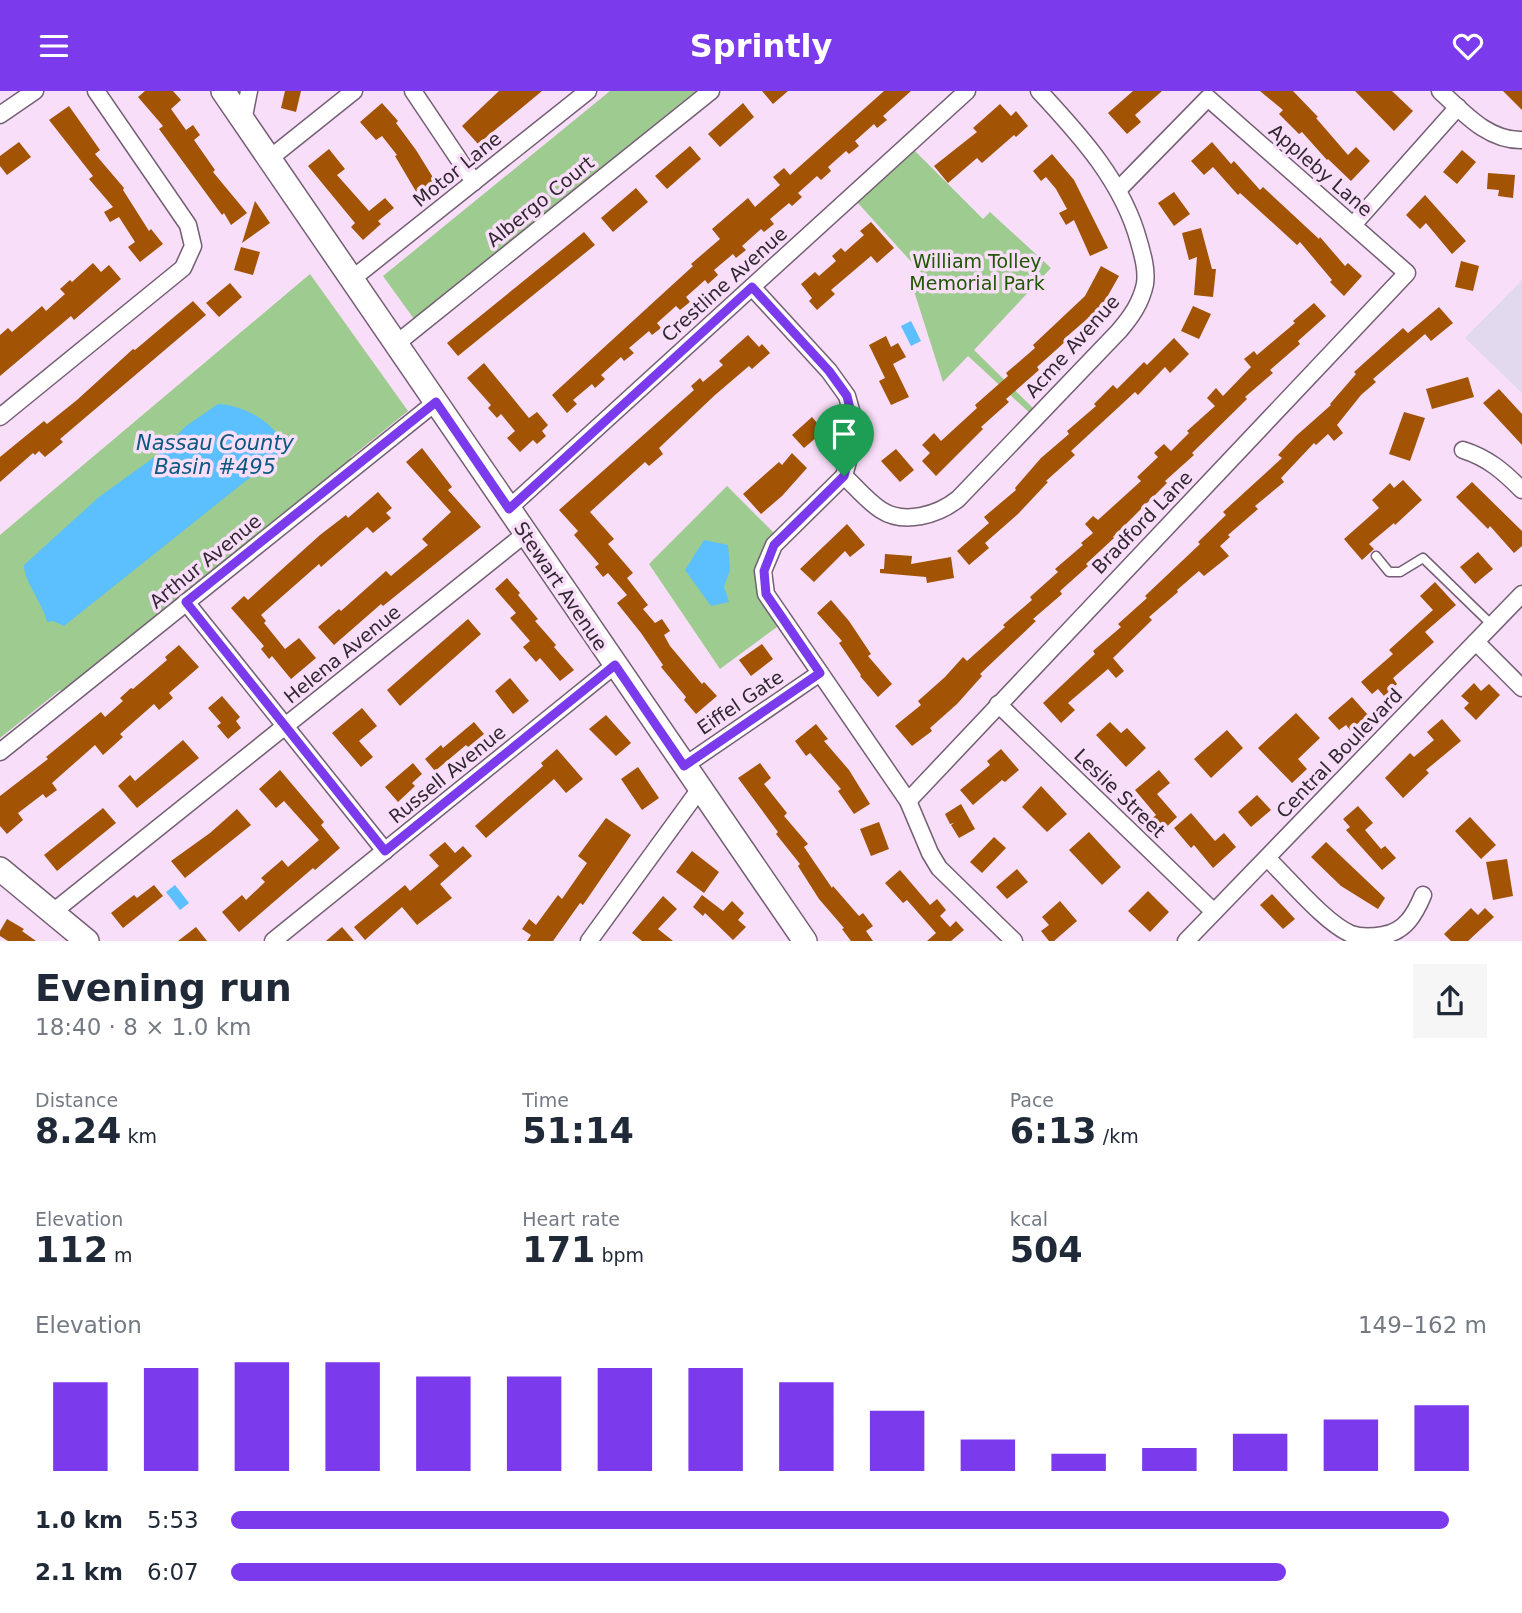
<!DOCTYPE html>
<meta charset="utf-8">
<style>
body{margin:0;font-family:"DejaVu Sans",sans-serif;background:#f6f6f7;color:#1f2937;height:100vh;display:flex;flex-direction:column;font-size:26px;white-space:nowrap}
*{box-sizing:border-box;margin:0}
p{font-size:23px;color:#747a83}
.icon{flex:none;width:38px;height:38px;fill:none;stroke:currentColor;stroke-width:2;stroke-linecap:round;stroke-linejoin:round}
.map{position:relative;height:850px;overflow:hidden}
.details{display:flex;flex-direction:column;background:#fff;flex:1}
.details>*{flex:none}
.pin{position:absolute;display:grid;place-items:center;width:60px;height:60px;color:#fff;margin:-72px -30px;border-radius:50% 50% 50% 0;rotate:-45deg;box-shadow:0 0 7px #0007}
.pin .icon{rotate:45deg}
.round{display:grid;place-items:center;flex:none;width:74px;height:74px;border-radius:0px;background:#f6f6f7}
.headline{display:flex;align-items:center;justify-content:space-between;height:119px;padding:0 35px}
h1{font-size:38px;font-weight:800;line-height:52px}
.figures{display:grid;grid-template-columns:repeat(3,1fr);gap:10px;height:119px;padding:7px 35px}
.figures div{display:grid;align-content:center}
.figures b{font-size:35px;font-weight:800}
.figures small{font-size:19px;font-weight:400}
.figures p{font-size:19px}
.chart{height:196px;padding:14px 35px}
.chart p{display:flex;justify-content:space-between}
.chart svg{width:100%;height:126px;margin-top:7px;stroke:#7c3aed;stroke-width:6}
ul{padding:0 35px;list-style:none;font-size:23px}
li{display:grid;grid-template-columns:112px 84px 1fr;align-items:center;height:52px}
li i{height:18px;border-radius:9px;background:#7c3aed}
header{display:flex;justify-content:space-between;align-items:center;height:91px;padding:0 35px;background:#7c3aed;color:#fff;font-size:32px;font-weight:800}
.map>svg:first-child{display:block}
.education{fill:#e3d9ee}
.green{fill:#9ecb8f}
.water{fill:#5cbffe}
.building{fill:#a25303}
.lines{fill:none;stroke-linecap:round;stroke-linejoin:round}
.service-casing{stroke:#755f75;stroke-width:11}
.minor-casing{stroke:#755f75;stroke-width:19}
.secondary-casing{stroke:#755f75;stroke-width:26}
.service{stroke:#fff;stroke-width:8}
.minor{stroke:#fff;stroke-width:16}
.secondary{stroke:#fff;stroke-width:23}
.route-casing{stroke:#fff;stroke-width:14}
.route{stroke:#7c3aed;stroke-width:9}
.labels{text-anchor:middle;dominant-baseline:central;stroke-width:7;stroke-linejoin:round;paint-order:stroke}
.street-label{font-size:19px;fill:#302730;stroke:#f8def8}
.park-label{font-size:19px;fill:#1e5700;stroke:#f8def8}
.water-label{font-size:21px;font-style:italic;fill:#0b5981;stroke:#f8def8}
</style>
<header><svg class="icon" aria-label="menu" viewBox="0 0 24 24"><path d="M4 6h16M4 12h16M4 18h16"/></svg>Sprintly<svg class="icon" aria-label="heart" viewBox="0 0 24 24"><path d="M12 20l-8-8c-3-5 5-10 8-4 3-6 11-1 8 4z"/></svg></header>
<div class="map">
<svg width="1522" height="850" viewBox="0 0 1522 850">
<rect width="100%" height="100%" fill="#f8def8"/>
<polygon class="education" points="1522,189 1522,302 1465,247"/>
<g class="green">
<polygon points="610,0 696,0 414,228 383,185"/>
<polygon points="914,59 983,128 990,121 1051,177 974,259 1037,321 1033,325 968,265 943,291 914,200 926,187 857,111"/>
<polygon points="310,183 408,320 351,366 353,370 65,605 60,599 0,647 0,444"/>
<polygon points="727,395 778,446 763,461 781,533 720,578 649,473"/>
</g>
<g class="water">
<polygon points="911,230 921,250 911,255 901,235"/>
<path d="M218,313C244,314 277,332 285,358L281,365L257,381L64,535L53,530L47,531C43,512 24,491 24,474L99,406L160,362L186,335Z"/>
<polygon points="704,449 728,454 730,479 724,496 729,511 711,515 685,479"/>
<polygon points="175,794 189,812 180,819 166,801"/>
</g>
<g class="building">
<polygon points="145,0 173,0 181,9 171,18 186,39 193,34 200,44 194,49 215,79 213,81 247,122 231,134 224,122 222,124 159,38 163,35 138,6"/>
<polygon points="285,0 301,0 296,21 281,17"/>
<polygon points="499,0 542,0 478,53 462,35"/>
<polygon points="762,0 788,0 773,13"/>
<polygon points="884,0 911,0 883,25 887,29 877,37 874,33 855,50 859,55 849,63 846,60 828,76 831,80 821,89 817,85 798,102 802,106 792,115 789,112 770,128 774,133 764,141 761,138 742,155 746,159 736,167 733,163 714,179 718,184 708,193 705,189 686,206 690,211 680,219 676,215 657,232 661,237 652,244 649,240 629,257 634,262 624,270 621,266 601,284 605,288 595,297 592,293 573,309 577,313 567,322 552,304 693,175 691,173 720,148 712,138 748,107 755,116 780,94 773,86 784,77 790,84"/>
<polygon points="1133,0 1162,0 1135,24 1141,31 1127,43 1108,22"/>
<polygon points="1260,0 1293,0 1318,26 1316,27 1348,64 1356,56 1370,70 1351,90 1328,68 1327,69 1302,41 1299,43 1279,23 1283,19"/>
<polygon points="1355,0 1392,0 1413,20 1394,40"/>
<polygon points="1503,0 1522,0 1522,19"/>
<polygon points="382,12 398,30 396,32 416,59 437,93 418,104 395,65 397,64 382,45 376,49 360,31"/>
<polygon points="743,12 754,26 720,56 708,43"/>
<polygon points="1000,13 1011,25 1016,20 1028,35 1016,46 1014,44 982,72 977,67 948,92 934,75 977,41 973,37"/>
<polygon points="69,15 100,59 95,63 124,97 123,99 149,140 151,138 163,153 140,171 128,156 135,151 119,126 110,131 104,121 113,116 89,88 93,85 49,29"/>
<polygon points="19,51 31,66 7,84 0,75 0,65"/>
<polygon points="1212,51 1231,73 1234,70 1260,99 1263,96 1319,148 1320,146 1345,175 1348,172 1362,185 1344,205 1330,191 1332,189 1300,151 1297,154 1240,102 1238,104 1213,76 1204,84 1191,70"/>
<polygon points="690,55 701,68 667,98 655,85"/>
<polygon points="329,58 345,78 337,84 369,120 385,107 394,117 378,130 381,133 363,149 351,136 355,132 308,75"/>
<polygon points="1462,59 1476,71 1457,93 1443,81"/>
<polygon points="1052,63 1074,89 1108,157 1090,165 1074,129 1066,134 1059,122 1067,118 1056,98 1046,86 1041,90 1033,80"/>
<polygon points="1488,82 1515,84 1513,107 1498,105 1499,99 1487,98"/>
<polygon points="636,97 648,111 613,141 601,127"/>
<polygon points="1174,101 1190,123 1174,135 1158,112"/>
<polygon points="1425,104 1466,150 1452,163 1426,132 1420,138 1406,124"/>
<polygon points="255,110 270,132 242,152"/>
<polygon points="871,131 894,157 877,172 871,165 831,199 835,203 817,219 809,210 812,207 801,193 815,181 819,185 836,170 832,165 841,157 845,161 864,144 860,140"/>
<polygon points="1201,137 1212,178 1216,178 1213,206 1194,204 1197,166 1189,169 1182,142"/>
<polygon points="584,141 595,154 458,265 447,252"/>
<polygon points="241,156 260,161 253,184 234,179"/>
<polygon points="1461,170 1479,175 1473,200 1455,196"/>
<polygon points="93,172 101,181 109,174 121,188 74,229 71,225 0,285 0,244 8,237 12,241 42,215 46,220 65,203 60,198 70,189 72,191"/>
<polygon points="1101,175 1119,185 1102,215 1064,248 1066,250 1037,276 1039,279 1006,308 1009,311 981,336 983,338 936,385 922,370 930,362 922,354 934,342 941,350 977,317 975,314 1008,285 1006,282 1035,257 1033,254 1085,205"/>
<polygon points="230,192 242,206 219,226 206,212"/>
<polygon points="193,210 206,224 60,348 63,351 45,366 39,360 35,364 33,362 0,391 0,366 44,330 47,333 77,309 133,258 135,259"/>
<polygon points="1314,212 1326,225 1298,250 1300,253 1270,279 1273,282 1245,306 1247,308 1192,362 1194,364 1165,390 1167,392 1113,446 1114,447 1086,473 1088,475 1060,500 1062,503 1033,528 1036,530 980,583 982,585 957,613 930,637 932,640 912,655 895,635 921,614 918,610 945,586 963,566 967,570 1005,536 1003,534 1032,509 1030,506 1058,481 1055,478 1083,454 1081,452 1093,442 1085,433 1093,425 1098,429 1141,390 1137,386 1158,366 1154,362 1164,353 1171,360 1189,342 1187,340 1215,315 1207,307 1216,297 1223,305 1251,276 1244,268 1254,260 1257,264 1295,232 1293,230"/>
<polygon points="1193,215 1211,223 1199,248 1181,240"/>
<polygon points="1439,216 1453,232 1431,250 1425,243 1373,288 1376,291 1361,304 1337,334 1343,342 1334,350 1328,343 1316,354 1314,352 1281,387 1284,391 1255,415 1258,418 1228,444 1230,446 1220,455 1229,465 1204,485 1199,480 1177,499 1178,501 1149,526 1152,529 1113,567 1124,580 1116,587 1108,578 1068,612 1075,619 1061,632 1043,612 1095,563 1093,560 1121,536 1118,533 1147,507 1145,505 1200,453 1198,451 1226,424 1223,421 1282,367 1278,364 1296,345 1331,314 1330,313 1356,283 1354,281 1403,237 1408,242"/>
<polygon points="748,244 759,256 762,253 770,262 752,278 749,275 715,304 659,357 663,363 649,375 645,371 590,421 614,448 608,453 633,482 627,487 648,514 643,518 655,532 662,528 670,540 664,544 670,555 702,593 704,591 717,605 696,623 684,609 686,606 661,576 663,574 641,542 617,512 627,504 608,482 603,486 595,476 599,473 574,444 578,440 559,419 694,299 691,295 700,287 703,291 723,274 719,270"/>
<polygon points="886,245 891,256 898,252 906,266 893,273 909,306 891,314 879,290 885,287 869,254"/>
<polygon points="1174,247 1189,263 1170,282 1165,276 1138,304 1135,301 1071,360 1075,364 1046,390 1048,391 1018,423 985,452 989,457 969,474 957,460 989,432 984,426 1016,399 1015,397 1041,367 1069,343 1067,340 1096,315 1094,313 1113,294 1117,298 1144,271 1147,274"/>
<polygon points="484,272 529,327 537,321 548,334 542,340 546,345 537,353 533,349 520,361 507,347 515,340 501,323 497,327 488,317 491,314 467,287"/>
<polygon points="1468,286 1474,306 1432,318 1426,298"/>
<polygon points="1499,298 1522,323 1522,354 1483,312"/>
<polygon points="1404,321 1425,327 1410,370 1389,363"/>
<polygon points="812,326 824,340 804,357 792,344"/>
<polygon points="422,357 452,396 448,399 481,436 383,515 381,513 334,554 318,536 339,518 341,520 386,480 391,485 428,454 422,448 451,421 406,371"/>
<polygon points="896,358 914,379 900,391 881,370"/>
<polygon points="792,362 807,377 782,405 761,423 743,403 779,371 782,374"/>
<polygon points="1403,389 1422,409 1395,434 1394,432 1369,453 1374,458 1362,469 1344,448 1379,417 1372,409 1390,392 1394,397"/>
<polygon points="1472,391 1522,440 1522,455 1514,462 1490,435 1488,438 1456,406"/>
<polygon points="378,401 392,417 386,422 391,427 373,442 367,436 321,476 319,473 261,524 266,530 264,532 285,558 299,547 316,567 291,588 272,565 269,568 261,558 264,555 231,517 244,505 248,509 320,444 346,424 348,427"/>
<polygon points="847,433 865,454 850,466 845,460 814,491 800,478"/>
<polygon points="1478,461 1493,478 1475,493 1460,476"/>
<polygon points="885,463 912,465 911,473 951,466 954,487 927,492 926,486 880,482 880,478 884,478"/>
<polygon points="507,487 520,502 518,504 538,528 535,530 556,554 554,556 574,579 560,590 540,567 536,571 523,556 530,550 510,527 516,522 495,498"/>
<polygon points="1435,491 1456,514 1425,541 1434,551 1393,587 1397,593 1384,605 1378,598 1372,603 1361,591 1393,563 1389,559 1433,519 1420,505"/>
<polygon points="831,509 849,530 871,563 868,565 892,593 878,606 860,585 861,584 839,552 842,550 817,522"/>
<polygon points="468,528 481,543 400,615 387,599"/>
<polygon points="762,553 773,568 751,585 739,569"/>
<polygon points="179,554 199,576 169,602 173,607 159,619 154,613 120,643 123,646 103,664 95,654 52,692 57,699 46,707 43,703 18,722 23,729 7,743 0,735 0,705 48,668 46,666 101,621 105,626 123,610 120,607 131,597 133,598 167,569 165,566"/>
<polygon points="510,587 529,610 513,623 495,600"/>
<polygon points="1474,592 1481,600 1489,593 1500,604 1476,629 1464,617 1469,612 1461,605"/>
<polygon points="222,605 240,626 236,630 241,637 228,648 217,635 221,632 208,617"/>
<polygon points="1352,606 1368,624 1350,639 1346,634 1339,639 1328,627"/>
<polygon points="362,617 377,635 359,650 373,666 361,676 332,642"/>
<polygon points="1296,622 1320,647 1298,668 1307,678 1292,692 1258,657"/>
<polygon points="606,624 631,652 616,665 589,638"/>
<polygon points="1442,628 1461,650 1426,679 1429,682 1403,707 1385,687 1410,662 1414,666 1434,649 1427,641"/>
<polygon points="474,631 484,643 468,656 466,654 435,680 425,668 441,654 443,657"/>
<polygon points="1110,631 1121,642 1127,637 1146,657 1126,676 1096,644"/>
<polygon points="816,633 828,648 824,650 849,679 870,713 854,723 838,700 841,698 810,662 806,665 795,650"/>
<polygon points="1227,639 1243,657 1211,687 1194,668"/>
<polygon points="183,649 199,667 137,717 118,695 130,684 135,690"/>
<polygon points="557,658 583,688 566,702 554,688 486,747 475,735 543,675 541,672"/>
<polygon points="1001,658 1019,679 1005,691 1002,689 973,714 960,699 990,674 987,670"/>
<polygon points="413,672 422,683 412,692 415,695 398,711 385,696"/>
<polygon points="760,672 771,687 764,693 787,722 784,725 808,753 804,756 832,797 833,795 859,825 863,822 873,835 866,840 873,850 851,850 842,838 844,837 819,808 798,775 800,773 776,743 778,741 738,687"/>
<polygon points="638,676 659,707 642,719 621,688"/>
<polygon points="280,679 324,731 321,734 340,757 315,779 313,777 239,841 222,821 242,804 246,809 265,791 261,787 282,769 288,776 319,749 284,710 276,717 259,698"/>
<polygon points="1159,679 1170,692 1157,703 1177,726 1158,744 1147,732 1156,724 1135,699"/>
<polygon points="1041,695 1067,723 1047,741 1022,716"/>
<polygon points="1257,704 1271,719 1251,736 1238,721"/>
<polygon points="961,713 975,738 959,747 951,734 954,732 950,733 945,723"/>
<polygon points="1358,715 1373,732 1365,739 1381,758 1385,755 1396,767 1382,779 1346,739 1350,736 1343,728"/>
<polygon points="103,717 116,732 57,780 44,764"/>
<polygon points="237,718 251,734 185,787 171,770 210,742"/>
<polygon points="1191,722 1215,750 1224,742 1236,756 1213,777 1194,754 1191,757 1174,737"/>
<polygon points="1470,726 1496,754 1481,768 1455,740"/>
<polygon points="606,727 631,744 583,814 580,812 553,850 527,850 531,844 522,838 529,828 536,834 558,804 562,808 587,772 578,765"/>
<polygon points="879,731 889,758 871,765 860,738"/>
<polygon points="1089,741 1121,776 1102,794 1069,759"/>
<polygon points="994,746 1006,757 982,782 970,771"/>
<polygon points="445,751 455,762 463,755 472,765 440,793 452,807 417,834 402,816 365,849 354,836 405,794 410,800 439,775 429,764"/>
<polygon points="1326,751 1385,807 1378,818 1341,795 1311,766"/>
<polygon points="692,760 719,781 704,802 676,781"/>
<polygon points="1507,768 1513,805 1493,809 1486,771"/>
<polygon points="1017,778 1028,791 1007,808 996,796"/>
<polygon points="900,779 930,814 937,808 946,819 940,825 950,836 956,830 964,839 951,850 927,850 936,842 907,809 903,812 885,792"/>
<polygon points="154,794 163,805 123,837 111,822 134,804 137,807"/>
<polygon points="1148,800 1169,821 1150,841 1128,820"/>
<polygon points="1272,803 1295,828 1283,838 1260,814"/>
<polygon points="702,804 723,820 732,810 744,822 738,829 746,836 733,849 705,822 703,825 693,816"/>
<polygon points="663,805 677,818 658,838 673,850 642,850 632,842"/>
<polygon points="1060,810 1077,830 1054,850 1049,850 1041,840 1049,834 1042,826"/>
<polygon points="1471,817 1478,824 1485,817 1494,826 1468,850 1451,850 1444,843"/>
<polygon points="7,828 24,838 22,840 36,850 8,850 0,845 0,840"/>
<polygon points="196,836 207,850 178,850"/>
<polygon points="342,836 354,850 326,850"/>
</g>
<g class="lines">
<defs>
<polyline id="service" points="1376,465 1389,481 1400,481 1423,467 1492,534"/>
<g id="minor">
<polyline points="413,0 474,91"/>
<path d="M1440,0C1464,22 1488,50 1522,49"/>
<polyline points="0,24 35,0"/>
<polyline points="243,30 249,0"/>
<polyline points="269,68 354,0"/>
<polyline points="1353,134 1458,16"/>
<polyline points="352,188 588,0"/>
<polyline points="752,196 829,280 847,305 854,330 853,352 844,385 774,454 763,480 766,503 908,710 930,762 939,777 1014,850"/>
<polyline points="396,253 711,0"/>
<polyline points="0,326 183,177 193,155 188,134 96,0"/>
<path d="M1463,359C1488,367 1503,380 1522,399"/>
<path d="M844,385C856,396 867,410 881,419C904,434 938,424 958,408L1119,240C1131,226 1141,212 1145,193C1147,179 1143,165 1139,151C1123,91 1080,44 1039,0"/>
<polyline points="508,418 967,0"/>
<polyline points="186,511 385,760"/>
<polyline points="1476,551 1522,597"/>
<polyline points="998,613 1214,821"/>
<polyline points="0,661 436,311"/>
<polyline points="684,675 820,582"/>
<polyline points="908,710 1407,182 1208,7 1118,99"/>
<path d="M1267,767C1289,788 1325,832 1351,843C1362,847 1372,846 1383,844C1405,841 1415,823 1423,804"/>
<polyline points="53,821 525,443"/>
<polyline points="273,850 615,574"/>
<polyline points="589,850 699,699"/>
<polyline points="1186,850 1522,503"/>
</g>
<g id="secondary">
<polyline points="223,0 805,850"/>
<polyline points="0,778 87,850"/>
</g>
</defs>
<use href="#service" class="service-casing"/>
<use href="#minor" class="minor-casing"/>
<use href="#secondary" class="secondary-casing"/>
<use href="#service" class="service"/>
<use href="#minor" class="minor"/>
<use href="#secondary" class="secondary"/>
</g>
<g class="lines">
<defs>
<polygon id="route" points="752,196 829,280 847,305 853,330 853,352 844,385 774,454 764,480 766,503 820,582 684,675 615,574 385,760 186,511 436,311 509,418"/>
</defs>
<use href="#route" class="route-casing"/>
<use href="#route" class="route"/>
</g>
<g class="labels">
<g class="street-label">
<text transform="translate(457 78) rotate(-39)">Motor Lane</text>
<text transform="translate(1321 79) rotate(41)">Appleby Lane</text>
<text transform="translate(540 110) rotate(-39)">Albergo Court</text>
<text transform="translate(724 193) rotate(-42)">Crestline Avenue</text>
<text transform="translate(1072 255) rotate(-48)">Acme Avenue</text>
<text transform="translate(1142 431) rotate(-46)">Bradford Lane</text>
<text transform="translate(205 470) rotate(-39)">Arthur Avenue</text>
<text transform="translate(561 495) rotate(56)">Stewart Avenue</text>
<text transform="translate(342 563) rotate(-39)">Helena Avenue</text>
<text transform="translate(740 611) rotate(-34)">Eiffel Gate</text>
<text transform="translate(1339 662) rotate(-46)">Central Boulevard</text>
<text transform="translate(447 683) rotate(-39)">Russell Avenue</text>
<text transform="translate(1120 702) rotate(44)">Leslie Street</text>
</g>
<g class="park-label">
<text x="977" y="170">William Tolley<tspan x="977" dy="22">Memorial Park</tspan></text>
</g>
<g class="water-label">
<text x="215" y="352">Nassau County<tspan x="215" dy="24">Basin #495</tspan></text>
</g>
</g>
</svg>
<div class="pin" style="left:844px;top:385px;background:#1e9e55"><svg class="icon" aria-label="arrive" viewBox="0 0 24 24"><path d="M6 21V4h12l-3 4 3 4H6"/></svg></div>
</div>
<section class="details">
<div class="headline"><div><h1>Evening run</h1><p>18:40 · 8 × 1.0 km</p></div><a class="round"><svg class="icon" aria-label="share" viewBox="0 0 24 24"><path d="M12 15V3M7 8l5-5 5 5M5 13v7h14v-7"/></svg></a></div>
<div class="figures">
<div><p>Distance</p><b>8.24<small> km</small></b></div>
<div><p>Time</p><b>51:14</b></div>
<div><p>Pace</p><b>6:13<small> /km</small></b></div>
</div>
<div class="figures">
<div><p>Elevation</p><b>112<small> m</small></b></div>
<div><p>Heart rate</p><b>171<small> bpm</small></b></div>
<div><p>kcal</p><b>504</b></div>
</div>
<div class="chart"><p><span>Elevation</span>149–162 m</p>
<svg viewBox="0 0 160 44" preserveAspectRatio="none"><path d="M5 44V13M15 44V8M25 44V6M35 44V6M45 44V11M55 44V11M65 44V8M75 44V8M85 44V13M95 44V23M105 44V33M115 44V38M125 44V36M135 44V31M145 44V26M155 44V21"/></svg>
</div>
<ul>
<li><b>1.0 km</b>5:53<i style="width:97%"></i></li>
<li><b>2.1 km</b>6:07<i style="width:84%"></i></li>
</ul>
</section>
